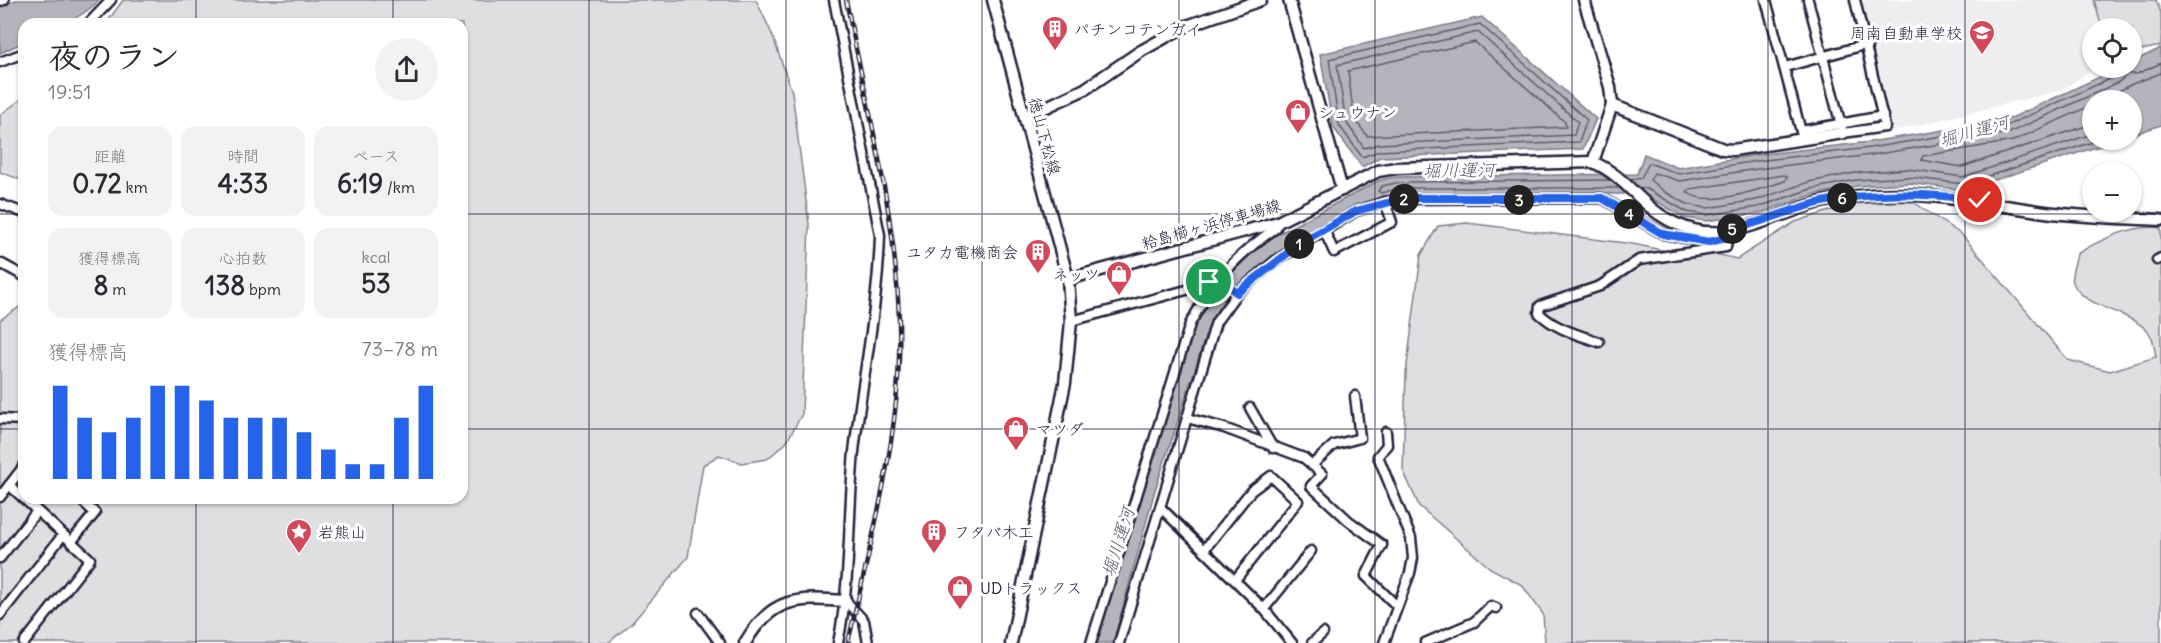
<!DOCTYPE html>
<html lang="ja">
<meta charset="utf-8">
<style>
body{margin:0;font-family:Delius,"Klee One",sans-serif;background:#f2f2f3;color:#2b2b33;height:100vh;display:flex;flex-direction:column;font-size:22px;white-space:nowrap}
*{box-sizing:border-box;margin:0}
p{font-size:20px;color:#7c7c81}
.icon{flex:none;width:33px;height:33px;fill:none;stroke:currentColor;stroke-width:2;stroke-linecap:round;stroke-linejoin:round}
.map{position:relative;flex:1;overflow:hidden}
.sheet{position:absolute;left:18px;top:18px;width:450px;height:486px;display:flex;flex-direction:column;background:#fff;border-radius:18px;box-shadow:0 2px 4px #0004}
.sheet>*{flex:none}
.buttons{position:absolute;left:2082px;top:18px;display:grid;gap:12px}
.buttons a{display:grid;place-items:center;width:60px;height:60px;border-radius:50%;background:#fff;box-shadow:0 2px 4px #0004;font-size:30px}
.pin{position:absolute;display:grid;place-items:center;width:51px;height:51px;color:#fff;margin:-26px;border:3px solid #fff;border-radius:50%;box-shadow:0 2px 6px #0007}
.km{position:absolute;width:30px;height:30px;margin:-15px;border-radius:50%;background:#222;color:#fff;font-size:16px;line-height:30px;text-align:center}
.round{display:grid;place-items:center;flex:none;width:63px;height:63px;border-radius:32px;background:#f2f2f3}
.head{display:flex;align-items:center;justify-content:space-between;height:102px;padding:0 30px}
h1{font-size:33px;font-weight:700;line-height:45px}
.metrics{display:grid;grid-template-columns:repeat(3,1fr);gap:9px;height:102px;padding:6px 30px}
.metrics div{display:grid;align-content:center;border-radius:15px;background:#f2f2f3;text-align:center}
.metrics b{font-size:26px;font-weight:700}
.metrics small{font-size:16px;font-weight:400}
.metrics p{font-size:16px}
.chart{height:168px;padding:12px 30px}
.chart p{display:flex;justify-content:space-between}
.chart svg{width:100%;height:108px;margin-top:6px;stroke:#2563eb;stroke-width:6}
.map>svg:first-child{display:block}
.built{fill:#eeeef1}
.green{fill:#dfdfe2;stroke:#80808e;stroke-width:1.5}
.water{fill:#b4b4bc;stroke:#7a7a88;stroke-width:1.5}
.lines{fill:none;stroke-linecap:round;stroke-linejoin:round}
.shore{stroke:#5c5c6f;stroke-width:1.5}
.minor-casing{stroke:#22223b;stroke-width:13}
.tertiary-casing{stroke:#22223b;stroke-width:15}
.secondary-casing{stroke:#22223b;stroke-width:15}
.minor{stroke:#fff;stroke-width:8}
.tertiary{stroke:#fff;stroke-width:10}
.secondary{stroke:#fff;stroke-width:10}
.rail-casing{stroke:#22223b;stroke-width:4.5}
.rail{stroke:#fff;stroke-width:2;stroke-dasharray:7;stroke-linecap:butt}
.route-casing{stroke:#fff;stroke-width:12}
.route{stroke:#2563eb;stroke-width:8}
.grid{fill:none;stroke:#22223b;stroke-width:1.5;stroke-opacity:0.55}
.labels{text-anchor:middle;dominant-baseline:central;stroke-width:6;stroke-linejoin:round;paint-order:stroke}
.poi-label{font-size:16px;fill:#22223b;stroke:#fff;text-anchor:start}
.street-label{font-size:16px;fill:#22223b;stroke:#fff}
.water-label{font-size:18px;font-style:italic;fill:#5c5c6f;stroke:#fff}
</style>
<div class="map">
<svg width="2161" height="643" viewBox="0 0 2161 643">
<rect width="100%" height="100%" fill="#fff"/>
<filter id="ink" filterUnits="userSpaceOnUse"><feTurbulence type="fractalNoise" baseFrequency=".0167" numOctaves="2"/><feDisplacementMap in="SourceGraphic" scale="12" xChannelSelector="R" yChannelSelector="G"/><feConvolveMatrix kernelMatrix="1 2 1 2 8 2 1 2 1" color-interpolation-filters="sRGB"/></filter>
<g filter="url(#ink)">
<polygon class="built" points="1856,0 2094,0 2102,28 2092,28 2092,68 2095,68 2062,90 1890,132"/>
<g class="green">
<polygon points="123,0 756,0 772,34 792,92 809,224 802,414 786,443 767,459 742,463 719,455 703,465 688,557 632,623 608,643 0,643 0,320 24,304 24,498 462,498 462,24 106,24"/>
<polygon points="2094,0 2156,0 2161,13 2161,46 2132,52 2132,28 2102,28"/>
<polygon points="24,97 24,181 0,172 0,115"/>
<path d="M1912,201L1962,235L2068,360L2110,371L2156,357C2155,351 2154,344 2152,338C2137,308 2075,310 2072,277C2072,270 2076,261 2077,254C2100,240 2133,224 2161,228V643H1545L1543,614L1522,585L1490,568L1419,506L1403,470L1406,373L1421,255L1438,226L1467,223L1633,244L1685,255L1707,252L1737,259L1795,222L1851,204Z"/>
</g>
<g class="water">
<path d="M16,0H100C69,27 64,24 24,24V42L0,53V6Z"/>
<polygon points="1482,17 1596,119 1583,149 1380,157 1362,167 1333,127 1320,54"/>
<polygon points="2161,48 2161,125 2132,135 2132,100 2092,100 2092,140 2118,140 1964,190 1908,183 1857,186 1812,195 1760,213 1707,221 1685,218 1644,194 1403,194 1356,208 1294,243 1248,276 1229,295 1206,336 1155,490 1113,643 1097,643 1187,339 1220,285 1253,252 1278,234 1380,180 1396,177 1637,174 1644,154 1678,168 1755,155 1870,142 2007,120 2119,68 2132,68 2132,62"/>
</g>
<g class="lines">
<g class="shore">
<polygon points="1480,24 1587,120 1579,142 1379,151 1362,157 1339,125 1329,59"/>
<polygon points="1478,32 1578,122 1574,135 1379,144 1364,148 1346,122 1337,65"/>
<polygon points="1475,42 1565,122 1566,127 1367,136 1354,118 1348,71"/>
<polyline points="2102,100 2132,84 2161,73"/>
<polyline points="2092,105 2013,141 1923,156 1921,160 1962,167 2092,124"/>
<polyline points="2092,134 1963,177 1908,169 1855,173 1809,182 1756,200 1708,208 1689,205 1665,192 1650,180 1654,173 1680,181 1757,169 1871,155 2009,133 2119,82 2127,74 2137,74 2161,63"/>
<path d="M1784,175L1787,177L1785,181C1764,188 1706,209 1687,192L1690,189Z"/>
<polyline points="1610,180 1409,182 1406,185 1408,188 1619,188"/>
<polyline points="1631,180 1641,178 1649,163 1679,174 1756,161 1870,148 2008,125 2116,76 2120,68"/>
<polygon points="1396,183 1403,183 1404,187 1381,193 1378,191 1382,186"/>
<polyline points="1639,188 1647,189 1687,212 1707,215 1758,207 1811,189 1856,180 1908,177 1964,184 2099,140"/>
</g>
<defs>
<g id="minor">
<path d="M834,0L880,235C878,308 862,380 854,452C848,516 851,580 838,643"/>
<polyline points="1766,0 1803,139"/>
<polyline points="1808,0 1843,133 1885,127 1855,0"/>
<polyline points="0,1 4,0"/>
<polyline points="88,24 111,0"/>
<polyline points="0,62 24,53"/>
<polyline points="1785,67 1868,44"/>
<polyline points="1801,131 1883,116"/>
<polyline points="0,204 24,213"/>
<polyline points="1324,230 1334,252 1392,222 1385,202"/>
<polyline points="2157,260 2161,258"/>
<polyline points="0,263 24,276"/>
<polyline points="1071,321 1205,285 1215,277 1237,293"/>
<path d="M1599,342C1579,335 1555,329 1539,313L1540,306L1600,286L1639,260L1726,247L1728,233"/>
<polyline points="1250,408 1273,448"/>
<polyline points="1187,418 1224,428 1304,458 1322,474 1311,486 1349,521 1382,545 1366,576 1397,606"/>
<polyline points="0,419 24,420"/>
<polyline points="1312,465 1334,445 1360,438 1355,396"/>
<polyline points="9,485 90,559 24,643"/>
<polyline points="0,497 24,466"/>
<polyline points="1161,508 1264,609 1292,643"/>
<polyline points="71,542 95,513 79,498"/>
<polyline points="1204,550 1251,491 1271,476 1298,501 1235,580"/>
<polyline points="0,558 37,511"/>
<polyline points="846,601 864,621 868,643"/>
<polyline points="1264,609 1311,551"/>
<polyline points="698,613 720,643"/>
<polyline points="0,615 63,535"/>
<path d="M1091,643L1190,324C1213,281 1235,256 1276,228L1278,222"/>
<polyline points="1119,643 1216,322 1237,293 1275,261 1356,211 1385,202 1406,199 1602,198 1663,234 1709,242 1726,238"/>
<polyline points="1312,643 1323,633"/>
<polyline points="1384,643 1410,573 1413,558 1411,538 1378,456 1387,445 1386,432"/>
<polyline points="1425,643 1474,622 1491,606 1496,608"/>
</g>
<g id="tertiary">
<polyline points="1289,0 1342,190"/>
<polyline points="1584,0 1610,87 1612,105 1593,162"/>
<polyline points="1612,105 1723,149 1733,150 1843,133"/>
<polyline points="1025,117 1085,89 1141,51 1184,27 1261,0"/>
<path d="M745,643C771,597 798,597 846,601"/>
</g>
<g id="secondary">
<polyline points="993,0 1068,279 1071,321 1065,383 1011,643"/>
<path d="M1068,279L1278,222L1378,171L1396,168L1593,162C1634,180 1643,217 1694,230C1734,241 1783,211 1821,202C1897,185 1963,200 2038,211C2079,217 2120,218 2161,220"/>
</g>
</defs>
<use href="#minor" class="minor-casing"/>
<use href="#tertiary" class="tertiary-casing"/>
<use href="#secondary" class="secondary-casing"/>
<use href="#minor" class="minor"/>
<use href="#tertiary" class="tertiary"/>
<use href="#secondary" class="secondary"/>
<defs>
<path id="rail" d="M846,0C869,117 903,238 899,358C896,454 869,549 848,643"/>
</defs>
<use href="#rail" class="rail-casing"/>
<use href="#rail" class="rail"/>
</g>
</g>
<g class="lines" filter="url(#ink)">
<defs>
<path id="route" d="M1209,282L1217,277L1237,293L1302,242L1356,211L1406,198H1602L1663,234L1709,242L1726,238L1729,230C1761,223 1791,209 1822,202C1875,191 1927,193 1980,200"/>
</defs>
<use href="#route" class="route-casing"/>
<use href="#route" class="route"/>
</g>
<path class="grid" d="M196,0V24M393,0V24M589,0V643M786,0V643M982,0V643M1179,0V643M1375,0V643M1572,0V643M1768,0V643M1965,0V643M0,214H24M462,214H2161M0,429H24M462,429H2161M196,498V643M393,498V643"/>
<defs>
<symbol id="building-pin" viewBox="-11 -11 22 30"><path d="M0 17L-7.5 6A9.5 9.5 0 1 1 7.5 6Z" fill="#d1495b" stroke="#fff"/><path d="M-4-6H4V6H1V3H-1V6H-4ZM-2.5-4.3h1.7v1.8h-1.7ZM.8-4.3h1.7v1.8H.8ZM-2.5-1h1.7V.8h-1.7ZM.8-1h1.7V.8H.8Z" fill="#fff"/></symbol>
<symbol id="school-pin" viewBox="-11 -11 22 30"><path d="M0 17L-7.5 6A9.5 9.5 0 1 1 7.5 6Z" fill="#d1495b" stroke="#fff"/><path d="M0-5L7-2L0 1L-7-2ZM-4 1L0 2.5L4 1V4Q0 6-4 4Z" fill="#fff"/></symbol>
<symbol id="shop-pin" viewBox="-11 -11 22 30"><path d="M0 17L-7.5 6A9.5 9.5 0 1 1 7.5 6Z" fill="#d1495b" stroke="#fff"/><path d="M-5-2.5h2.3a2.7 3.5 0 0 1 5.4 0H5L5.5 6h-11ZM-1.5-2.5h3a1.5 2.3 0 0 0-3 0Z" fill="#fff"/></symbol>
<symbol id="sight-pin" viewBox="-11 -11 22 30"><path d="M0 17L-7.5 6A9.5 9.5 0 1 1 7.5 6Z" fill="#d1495b" stroke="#fff"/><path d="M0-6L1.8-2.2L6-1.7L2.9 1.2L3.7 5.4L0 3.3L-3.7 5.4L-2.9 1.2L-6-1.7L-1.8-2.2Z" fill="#fff"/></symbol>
</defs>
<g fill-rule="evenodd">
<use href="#building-pin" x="1040" y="14" width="30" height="40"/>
<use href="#school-pin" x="1967" y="18" width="30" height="40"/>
<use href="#shop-pin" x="1283" y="97" width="30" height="40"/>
<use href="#building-pin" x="1023" y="237" width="30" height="40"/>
<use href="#shop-pin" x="1104" y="259" width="30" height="40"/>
<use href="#shop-pin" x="1001" y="414" width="30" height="40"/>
<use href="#sight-pin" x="284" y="517" width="30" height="40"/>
<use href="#building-pin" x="919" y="517" width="30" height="40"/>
<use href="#shop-pin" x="945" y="573" width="30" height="40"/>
</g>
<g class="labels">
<g class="poi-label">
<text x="1074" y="29">パチンコテンガイ</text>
<text x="1962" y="33" text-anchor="end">周南自動車学校</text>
<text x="1318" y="112">シュウナン</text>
<text x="1018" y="252" text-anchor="end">ユタカ電機商会</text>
<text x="1100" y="274" text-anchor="end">ネッツ</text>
<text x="1036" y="429">マツダ</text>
<text x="318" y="532">岩熊山</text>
<text x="954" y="532">フタバ木工</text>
<text x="980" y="588">UDトラックス</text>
</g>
<g class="street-label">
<text transform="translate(1045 136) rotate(75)">徳山下松線</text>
<text transform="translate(1211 224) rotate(-16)">粭島櫛ヶ浜停車場線</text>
</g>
<g class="water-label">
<text transform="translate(1974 131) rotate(-16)">堀川運河</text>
<text transform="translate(1459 170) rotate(-1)">堀川運河</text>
<text transform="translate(1118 542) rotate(-73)">堀川運河</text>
</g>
</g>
</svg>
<div class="buttons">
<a><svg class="icon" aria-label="locate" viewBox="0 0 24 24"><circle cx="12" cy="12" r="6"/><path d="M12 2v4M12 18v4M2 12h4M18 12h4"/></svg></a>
<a>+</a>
<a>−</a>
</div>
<div class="pin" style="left:1209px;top:282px;background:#1e9e55"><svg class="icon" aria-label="arrive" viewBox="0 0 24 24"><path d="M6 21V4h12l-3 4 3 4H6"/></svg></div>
<div class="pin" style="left:1980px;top:200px;background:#d93025"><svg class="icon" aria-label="check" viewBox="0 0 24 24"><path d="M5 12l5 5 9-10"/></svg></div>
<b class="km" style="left:1299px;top:244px">1</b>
<b class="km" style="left:1404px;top:199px">2</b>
<b class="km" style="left:1519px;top:200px">3</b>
<b class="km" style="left:1629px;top:214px">4</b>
<b class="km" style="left:1732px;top:229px">5</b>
<b class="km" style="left:1842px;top:198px">6</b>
<section class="sheet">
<div class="head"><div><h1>夜のラン</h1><p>19:51</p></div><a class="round"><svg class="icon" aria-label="share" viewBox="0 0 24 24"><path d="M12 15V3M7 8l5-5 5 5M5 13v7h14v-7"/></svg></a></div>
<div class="metrics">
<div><p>距離</p><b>0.72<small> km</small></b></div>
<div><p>時間</p><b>4:33</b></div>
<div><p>ペース</p><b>6:19<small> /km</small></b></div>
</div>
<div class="metrics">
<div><p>獲得標高</p><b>8<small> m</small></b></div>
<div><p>心拍数</p><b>138<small> bpm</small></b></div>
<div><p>kcal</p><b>53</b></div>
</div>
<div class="chart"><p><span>獲得標高</span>73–78 m</p>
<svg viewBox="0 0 160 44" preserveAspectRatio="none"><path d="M5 44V6M15 44V19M25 44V25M35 44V19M45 44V6M55 44V6M65 44V12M75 44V19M85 44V19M95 44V19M105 44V25M115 44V32M125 44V38M135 44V38M145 44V19M155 44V6"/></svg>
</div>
</section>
</div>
